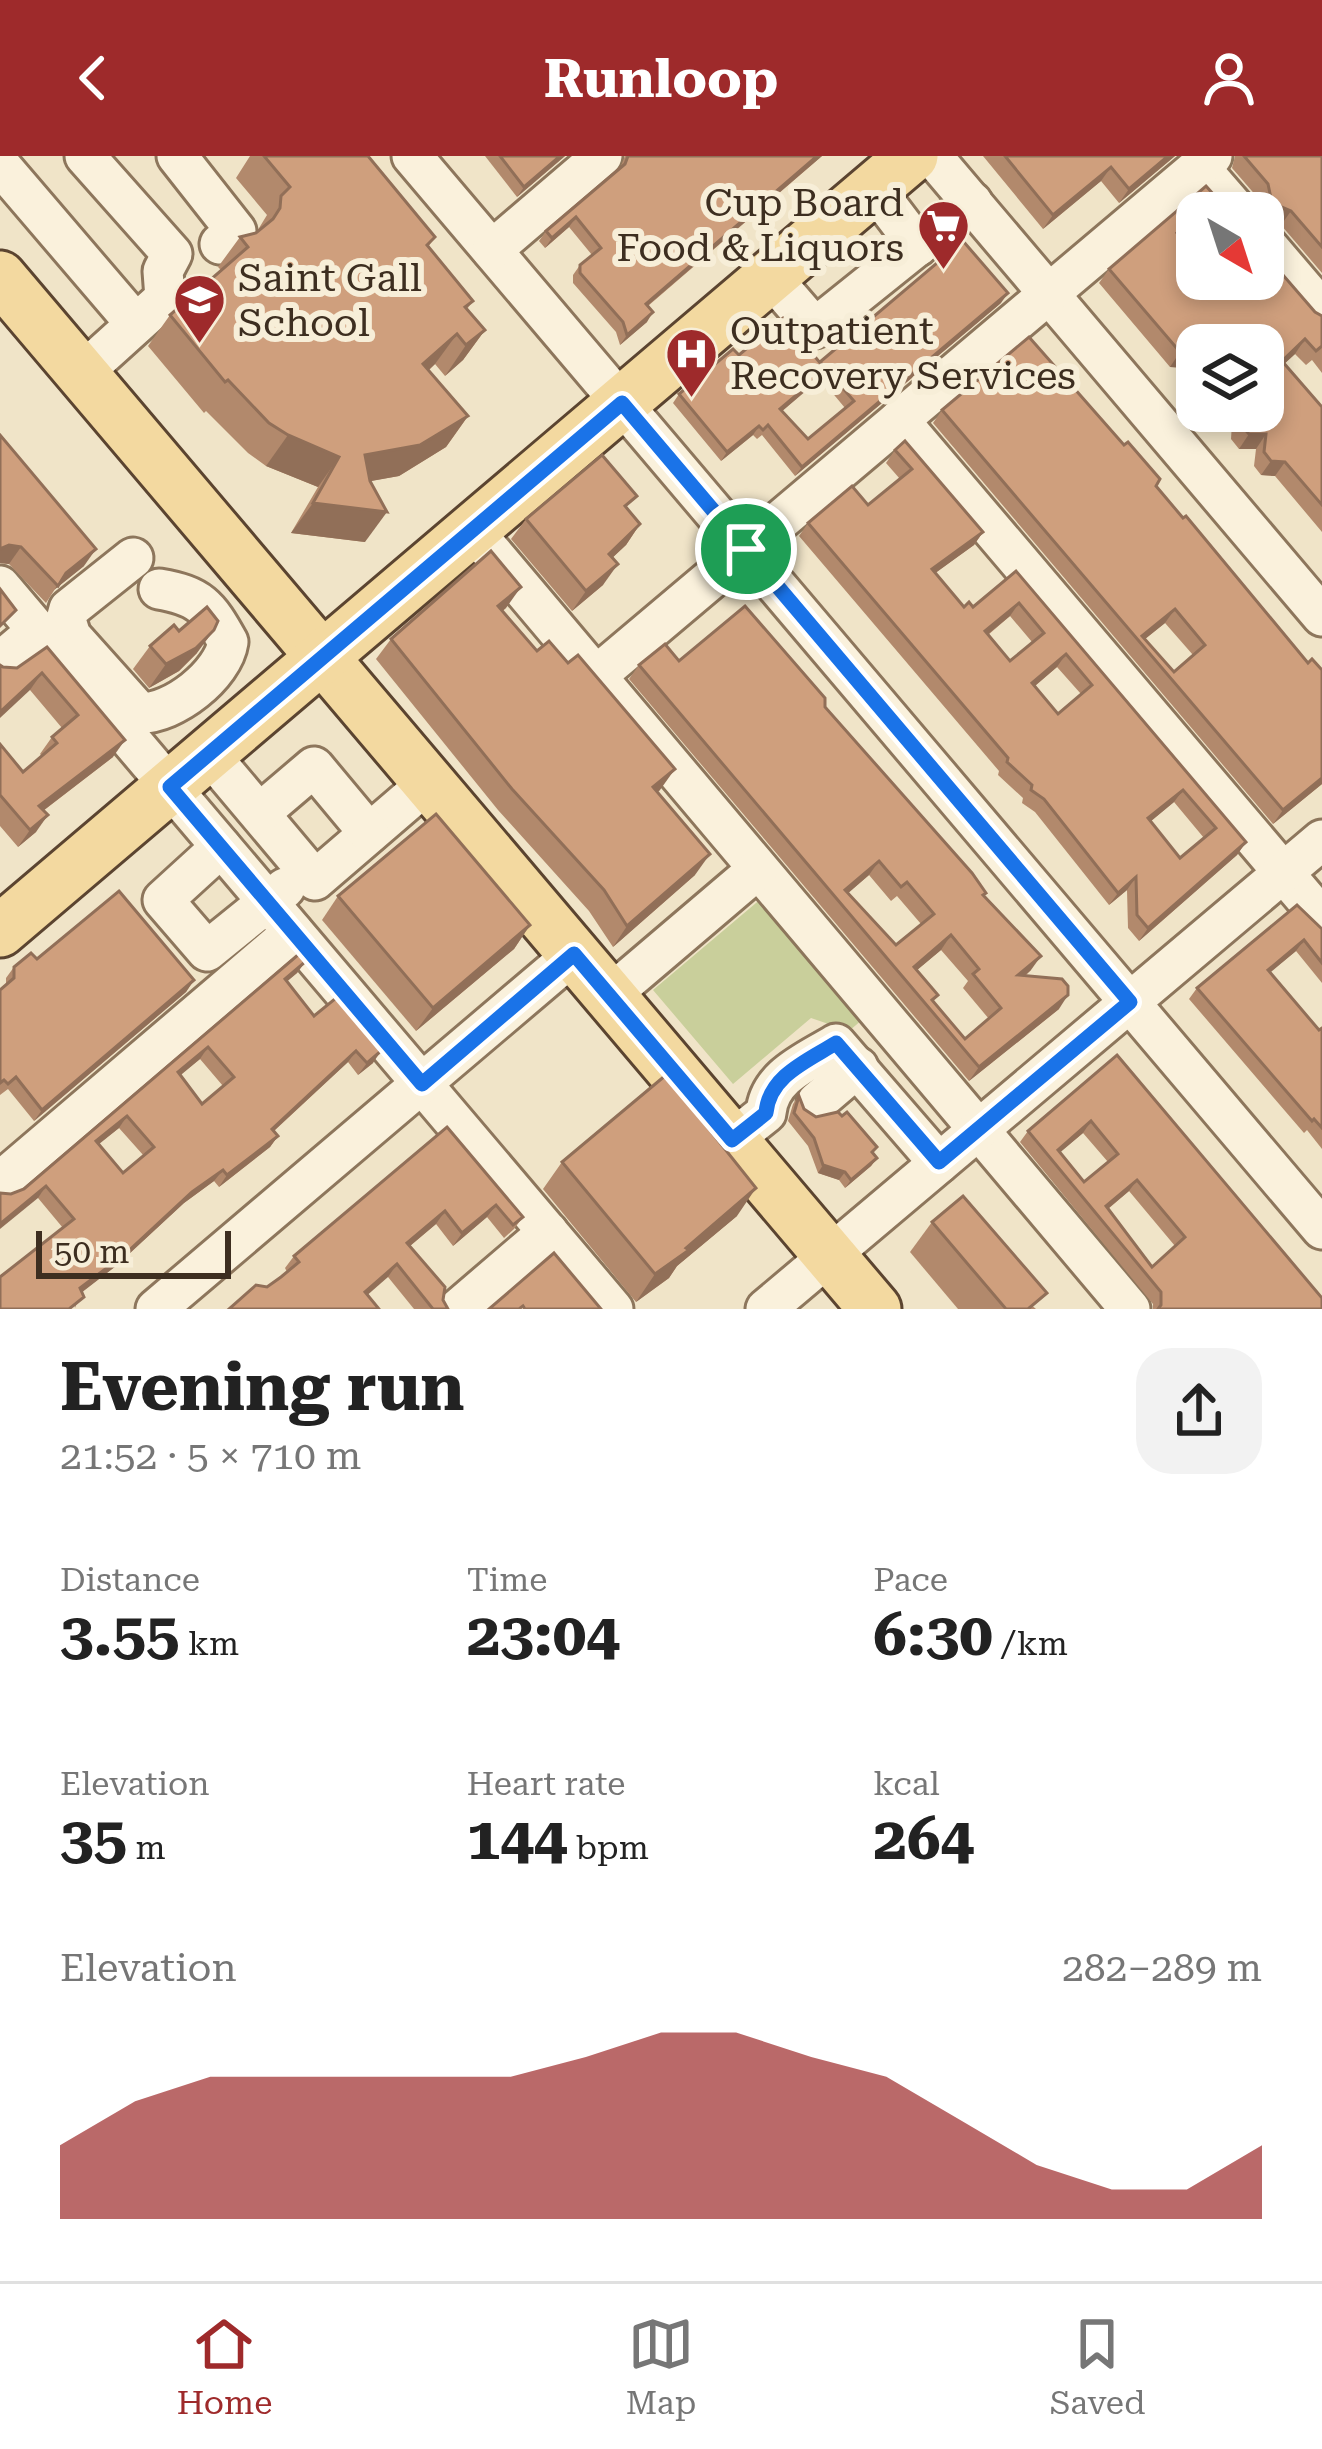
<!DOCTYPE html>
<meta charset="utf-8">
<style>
body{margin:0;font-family:"Roboto Serif",serif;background:#f2f2f2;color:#222;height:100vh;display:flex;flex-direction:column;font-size:45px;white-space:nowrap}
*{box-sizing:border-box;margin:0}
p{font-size:39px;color:#767676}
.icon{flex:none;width:66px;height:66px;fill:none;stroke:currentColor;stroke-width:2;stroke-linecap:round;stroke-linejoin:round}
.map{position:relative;height:1153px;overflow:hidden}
.sheet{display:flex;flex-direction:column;background:#fff;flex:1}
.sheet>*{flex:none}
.needle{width:78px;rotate:141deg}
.buttons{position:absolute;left:1176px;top:36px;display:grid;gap:24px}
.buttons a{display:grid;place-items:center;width:108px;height:108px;border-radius:24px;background:#fff;box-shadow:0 6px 18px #0003;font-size:60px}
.scale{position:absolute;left:36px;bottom:30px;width:195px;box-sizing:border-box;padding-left:12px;border:6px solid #3d2e20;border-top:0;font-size:33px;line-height:42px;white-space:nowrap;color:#3d2e20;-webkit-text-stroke:9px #f7eed8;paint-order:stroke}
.pin{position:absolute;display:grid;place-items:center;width:102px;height:102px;color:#fff;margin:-51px;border:6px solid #fff;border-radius:50%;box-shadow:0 3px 12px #0007}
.round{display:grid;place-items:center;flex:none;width:126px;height:126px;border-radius:36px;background:#f2f2f2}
.head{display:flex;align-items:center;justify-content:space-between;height:204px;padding:0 60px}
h1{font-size:66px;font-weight:700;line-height:90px}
.stats{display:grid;grid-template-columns:repeat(3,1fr);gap:18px;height:204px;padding:12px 60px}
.stats div{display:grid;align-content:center}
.stats b{font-size:60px;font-weight:700}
.stats small{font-size:33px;font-weight:400}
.stats p{font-size:33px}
.chart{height:336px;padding:24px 60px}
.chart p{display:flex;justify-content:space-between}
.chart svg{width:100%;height:216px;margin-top:12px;fill:#9e2a2b;opacity:.7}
header{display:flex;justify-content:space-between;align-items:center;height:156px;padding:0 60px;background:#9e2a2b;color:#fff;font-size:54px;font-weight:700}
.tabs{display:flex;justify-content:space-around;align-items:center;height:168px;border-top:3px solid #e0e0e0;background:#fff;font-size:33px;color:#767676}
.tabs a{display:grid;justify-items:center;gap:6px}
.tabs .active{color:#9e2a2b}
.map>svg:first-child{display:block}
.grass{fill:#c9cf9b}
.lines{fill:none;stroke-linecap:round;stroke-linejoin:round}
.minor-casing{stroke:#8d765c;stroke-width:45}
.major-casing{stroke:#5b4430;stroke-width:57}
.minor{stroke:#faf1dc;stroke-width:39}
.major{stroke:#f3d9a0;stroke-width:51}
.wall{fill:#b2896c;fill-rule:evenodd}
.shaded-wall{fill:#916f58}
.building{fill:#cf9f7d;stroke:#916f58;stroke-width:3;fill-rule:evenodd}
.route-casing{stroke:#fff;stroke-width:24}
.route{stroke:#1a73e8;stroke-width:15}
.labels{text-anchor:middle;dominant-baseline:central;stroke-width:12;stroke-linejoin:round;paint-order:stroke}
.poi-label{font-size:39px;fill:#3d2e20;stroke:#f7eed8;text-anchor:start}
</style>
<header><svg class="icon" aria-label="back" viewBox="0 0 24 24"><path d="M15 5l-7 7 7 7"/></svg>Runloop<svg class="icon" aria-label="person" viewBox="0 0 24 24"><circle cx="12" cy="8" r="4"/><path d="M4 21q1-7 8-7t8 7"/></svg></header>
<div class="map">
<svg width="1322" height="1153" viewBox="0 0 1322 1153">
<rect width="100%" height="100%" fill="#f0e4c8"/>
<polygon class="grass" points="768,737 870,857 849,875 811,862 733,928 653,834"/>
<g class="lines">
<defs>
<g id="minor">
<polyline points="177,0 236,75 220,88"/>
<polyline points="412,0 1322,1073"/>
<polyline points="932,0 1322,460"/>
<polyline points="0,9 136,168"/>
<polyline points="1199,11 1239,57"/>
<polyline points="874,32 918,90"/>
<polyline points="1263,85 1322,154"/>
<polyline points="492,94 602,0"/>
<polyline points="770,120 815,172 972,46"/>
<polyline points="82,217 165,142 163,115 172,98 85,0"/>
<polyline points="899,264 1322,762"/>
<polyline points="488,392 1130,1153"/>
<path d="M133,402L69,453L66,464L71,480L140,557C173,558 223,519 228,486C208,450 200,440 159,433"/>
<polyline points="0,430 613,1153"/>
<polyline points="0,506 38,474"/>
<polyline points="596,520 1212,0"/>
<polyline points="209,598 315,724 429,626"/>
<polyline points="260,657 314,611 369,677"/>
<polyline points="221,691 163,744 207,795 285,732"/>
<polyline points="610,839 758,713"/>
<polyline points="817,946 858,911"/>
<path d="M732,984L766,957C769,920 807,906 836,888L939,1007"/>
<polyline points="0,1026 293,776"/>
<polyline points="156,1153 574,798"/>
<polyline points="458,1153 548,1076"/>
<polyline points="766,1153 1322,684"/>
</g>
<g id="major">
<polyline points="0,121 875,1153"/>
<polyline points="0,775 912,0"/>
</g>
</defs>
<use href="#minor" class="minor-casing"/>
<use href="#major" class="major-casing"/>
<use href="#minor" class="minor"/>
<use href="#major" class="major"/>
</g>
<g class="wall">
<polygon points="250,0 368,0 435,81 428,91 473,145 467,153 485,174 463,204 445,220 435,208 429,214 468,260 446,291 399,320 370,325 365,386 291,377 318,331 266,310 248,297 206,255 204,257 148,190 170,159 221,114 218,111 240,81 256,77 267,59 236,22"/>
<polygon points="485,0 565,0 517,41"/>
<polygon points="625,0 822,0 648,150 647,166 620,189 616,176 573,127 573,119 580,109 592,99 569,71 545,92 539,85 546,75 620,12"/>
<polygon points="983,0 1175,0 1119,47 1101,25 1043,73"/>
<polygon points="1235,0 1322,0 1322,117 1281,69 1263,62 1258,42 1232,12"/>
<polygon points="1206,30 1230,57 1197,57 1197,66 1180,81 1197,123 1315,156 1322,160 1322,217 1312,204 1306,209 1295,198 1284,208 1322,251 1322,376 1275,320 1261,319 1254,310 1256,293 1239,293 1231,283 1232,267 1215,265 1209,256 1263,255 1197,189 1197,238 1192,237 1185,229 1188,212 1170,211 1099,127 1109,113"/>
<path d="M1001,147L795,320L762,279L757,283L753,279L721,305L673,247L679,238L739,199L820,206ZM820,222L845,252L808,283L782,255Z"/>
<path d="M942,254L1156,330L1322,628L1273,668L933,267ZM1165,467L1193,499L1174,516L1145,483Z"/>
<polygon points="0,279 84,410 55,433 46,447 9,408 0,407"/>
<path d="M895,294L983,376L974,389L935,417L964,451H973L1016,415L1246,686L1237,699L1139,785L1128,772L1127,734L1109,749L1035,656L1022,647L1023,642L998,619L999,615L799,380L808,367L868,349L900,323L886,307ZM1010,460L1032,486L1010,505L988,479ZM1057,511L1081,538L1058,558L1035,530ZM1174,646L1204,682L1180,702L1151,665Z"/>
<polygon points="628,353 640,368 626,389 612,402 603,429 572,455 511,383 526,363"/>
<polygon points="506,452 502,455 660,634 657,636 695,719 613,791 589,755 498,654 376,503 391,483"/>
<polygon points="150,490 197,497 179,515 149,532 133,513"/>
<polygon points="47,491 113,601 43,655 36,676 18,691 0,670 0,588 23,616 42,600 40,598 52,581 62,572 30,534 3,511 17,512"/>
<path d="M679,505L825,551L983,740L1031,814L1025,820L1059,853L969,925L629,523L639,509ZM869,719L891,745L897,740L921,768L896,789L848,737ZM941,794L968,825L963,832L989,863L965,883L934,846L917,814Z"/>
<polygon points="338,740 530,769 514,793 416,875 322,764"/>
<polygon points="1322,773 1322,827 1296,795 1270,816 1319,874 1322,872 1322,993 1307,974 1304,977 1189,843 1197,832"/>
<polygon points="37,803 194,824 186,836 34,965 8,933 0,939 0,834 6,829 6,822 14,811"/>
<path d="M305,806L297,817L287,825L314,860L373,907L358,919L348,906L274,975L278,980L270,991L219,1031L214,1025L184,1047L116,1110L81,1136L75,1152L63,1072L38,1042L11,1038L24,1033ZM200,903L223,930L202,948L180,919ZM119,972L144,1000L123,1017L98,988Z"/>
<path d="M1117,899L1322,1153H1153V1148L1020,986L1028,975ZM1083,977L1108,1006L1084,1026L1060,996ZM1129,1035L1175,1090L1152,1111L1108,1053Z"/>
<polygon points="799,940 804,953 816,961 877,991 873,997 877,1002 871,1010 845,1032 839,1024 818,1017 808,990 788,965 793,948"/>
<polygon points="447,971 523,1061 514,1073 504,1082 487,1061 453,1090 436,1068 410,1090 448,1153 414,1153 388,1121 267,1131 287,1116 285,1112 294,1100"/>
<polygon points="562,1006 737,1060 677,1110 669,1122 636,1146 543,1033"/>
<polygon points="932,1066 1036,1153 958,1153 910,1096"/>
</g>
<g class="shaded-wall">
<polygon points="560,0 565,0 517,41 524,31"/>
<polygon points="817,0 822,0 639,157 646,148"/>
<polygon points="1168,0 1175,0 1119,47 1129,33"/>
<polygon points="1111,11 1101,25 1043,73 1053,59"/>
<polygon points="1272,47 1291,55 1281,69 1263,62"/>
<polygon points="1197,60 1197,66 1167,91 1177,77"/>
<polygon points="576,61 569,71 545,92 552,82"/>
<polygon points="1008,137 1001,147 795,320 802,311"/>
<polygon points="653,156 647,166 620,189 627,179"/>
<polygon points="485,174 463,204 445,220 466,189"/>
<polygon points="457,178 435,208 402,238 423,208"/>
<polygon points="1305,183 1295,198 1272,219 1282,205"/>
<polygon points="1180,196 1197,199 1188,212 1170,211"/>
<polygon points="826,214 820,223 774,262 780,253"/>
<polygon points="1223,255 1241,255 1232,267 1215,265"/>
<polygon points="468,260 446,291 399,320 344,330 365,299"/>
<polygon points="759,270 753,279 721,305 727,296"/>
<polygon points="1249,278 1266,278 1256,293 1239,293"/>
<polygon points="288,279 339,301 318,331 266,310"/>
<polygon points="1271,305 1285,306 1275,320 1261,319"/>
<polygon points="313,347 387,356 365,386 291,377"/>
<polygon points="640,368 626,389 595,418 609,398"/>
<polygon points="983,376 974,389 923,426 932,413"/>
<polygon points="9,389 21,391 9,408 0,407 0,393"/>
<polygon points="96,393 84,410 54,434 66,417"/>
<polygon points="618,408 603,429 572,455 586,435"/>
<polygon points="521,431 506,452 483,471 498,450"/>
<polygon points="1019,447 1010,460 976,488 985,475"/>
<polygon points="1175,453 1165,467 1140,487 1142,480"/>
<polygon points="214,474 197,497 179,515 149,532 166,508"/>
<polygon points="1066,498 1057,511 1023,540 1032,527"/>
<polygon points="42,517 30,534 0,562 0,556"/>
<polygon points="125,584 113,601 27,667 39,650"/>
<polygon points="675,613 660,634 638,652 653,631"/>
<polygon points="1322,622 1322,628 1273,668 1283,654"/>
<polygon points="1183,634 1174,646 1139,675 1148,662"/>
<polygon points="48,659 36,676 18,691 30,674"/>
<polygon points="1246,686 1237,699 1139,785 1148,772"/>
<polygon points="710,698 695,719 613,791 627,770"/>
<polygon points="879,705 869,719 839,745 845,734"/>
<polygon points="1136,721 1127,734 1109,749 1118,737"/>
<polygon points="530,769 514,793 416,875 433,852"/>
<polygon points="951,779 941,794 904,825 914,811"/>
<polygon points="1304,784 1296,795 1260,825 1268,814"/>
<polygon points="1041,800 1031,814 1009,833 1018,819"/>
<polygon points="305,806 297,817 277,834 285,823"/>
<polygon points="194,824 186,836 34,965 42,954"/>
<polygon points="1068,839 1059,853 969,925 979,911"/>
<polygon points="208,891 200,903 170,928 178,916"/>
<polygon points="356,895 348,906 264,984 272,973"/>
<polygon points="381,895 373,907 358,919 367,907"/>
<polygon points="127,960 119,972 88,997 96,985"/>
<polygon points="1091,965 1083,977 1050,1005 1058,994"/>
<polygon points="278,980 270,991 219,1031 227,1019"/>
<polygon points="877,1002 871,1010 845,1032 851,1024"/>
<polygon points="823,1009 845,1016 839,1024 818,1017"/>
<polygon points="223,1014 214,1025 184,1047 116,1110 72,1144 80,1132 192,1036"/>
<polygon points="1137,1024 1129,1035 1098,1061 1106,1050"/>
<polygon points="46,1030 38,1042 0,1073 0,1068"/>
<polygon points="756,1032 737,1060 677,1110 669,1122 636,1146 655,1118"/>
<polygon points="496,1049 487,1061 453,1090 462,1077"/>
<polygon points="445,1055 436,1068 398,1100 407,1087"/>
<polygon points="397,1108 388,1121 356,1149 365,1136"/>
</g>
<g class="building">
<polygon points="264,0 368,0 435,81 427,89 473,145 465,151 485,174 466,189 457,178 423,208 468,260 420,289 365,299 370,325 387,356 313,347 339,301 288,279 269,267 228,224 225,226 170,159 248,91 240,81 256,77 273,63 280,52 281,40 290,31"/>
<polygon points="500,0 560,0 524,31"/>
<polygon points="628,0 817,0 646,148 653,156 627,179 623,166 580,117 580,109 601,92 576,61 552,82 546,75 625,8"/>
<polygon points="1005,0 1168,0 1129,33 1111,11 1053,59"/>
<polygon points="1244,0 1322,0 1322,91 1291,55 1272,47 1268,28"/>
<polygon points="1206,30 1230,57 1211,57 1207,52 1201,57 1197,57 1197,60 1177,77 1197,101 1197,123 1263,123 1263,96 1315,156 1322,160 1322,190 1316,195 1305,183 1282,205 1322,251 1322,349 1285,306 1271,305 1264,296 1266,278 1249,278 1241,269 1242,255 1263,255 1263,189 1197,189 1197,197 1180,196 1109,113"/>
<polygon points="963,85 1008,137 802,311 768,269 763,274 759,270 727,296 679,238 733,193 739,199 783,162 826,214 780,253 808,283 854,245 820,206"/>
<path d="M1029,181L1124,289L1128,286L1160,323L1156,330L1183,362L1186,360L1308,507L1312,503L1322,514V622L1283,654L942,254ZM1175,453L1205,489L1174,516L1142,480Z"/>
<polygon points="0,279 96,393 66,417 58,430 21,391 9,389 0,393"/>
<path d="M905,285L983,376L932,413L964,451L969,446L973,451L1016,415L1246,686L1148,772L1137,759L1136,721L1118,737L1044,643L1031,634L1032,629L1007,606L1008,602L808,367L852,330L868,349L912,313L895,294ZM1019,447L1044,477L1010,505L985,475ZM1066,498L1092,529L1058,558L1032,527ZM1183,634L1216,672L1180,702L1148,662Z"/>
<polygon points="602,299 637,340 625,350 640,368 609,398 618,408 586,435 526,363"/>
<polygon points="491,395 521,431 498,450 537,495 549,485 568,507 578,499 675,613 653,631 710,698 627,770 604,734 512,633 391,483"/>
<polygon points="0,433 16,454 0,470"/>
<path d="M745,450L825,542V551L972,717L986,737L983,739L1041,800L1018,819L1062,823L1068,830V839L979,911L639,509L665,488L679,505ZM879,705L901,731L907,726L934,758L896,789L845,734ZM951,779L979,813L973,818L1001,852L965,883L932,844L938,839L914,811Z"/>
<polygon points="207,451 218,465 214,474 196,492 166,508 150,490 174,469 179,475"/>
<polygon points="47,491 125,584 39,650 48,659 30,674 0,639 0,588 23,616 57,587 52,581 78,559 42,517 0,556 0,509 3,511 17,512"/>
<polygon points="436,658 530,769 433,852 338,740"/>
<polygon points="119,735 194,824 42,954 16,921 8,928 4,924 0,927 0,834 14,822 14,811 31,797 37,803"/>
<polygon points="1297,749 1322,773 1322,807 1304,784 1268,814 1319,874 1322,872 1322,972 1314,963 1312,965 1197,832"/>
<path d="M299,798L305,806L285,823L314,860L336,842L381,895L367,907L356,895L272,973L278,980L227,1019L223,1014L192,1036L124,1099L80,1132L84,1141L69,1153H0V1121L74,1063L46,1030L0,1068V1037L11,1038L24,1033ZM208,891L234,921L202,948L178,916ZM127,960L154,991L123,1017L96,985Z"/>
<path d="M1117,899L1322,1142V1153H1158L1161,1149V1136L1028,975ZM1091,965L1118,998L1084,1026L1058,994ZM1137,1024L1185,1081L1152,1111L1106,1050Z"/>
<polygon points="666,919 756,1032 686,1092 689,1094 655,1118 562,1006"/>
<polygon points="799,940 804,953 816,961 838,956 842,960 847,956 877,991 872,996 877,1002 851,1024 845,1016 823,1009 814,982 794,957"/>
<polygon points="447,971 523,1061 513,1069 496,1049 462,1077 445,1055 407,1087 445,1131 443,1144 448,1153 433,1153 397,1108 365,1136 379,1153 229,1153 256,1129 267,1131 281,1121 299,1106 294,1100"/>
<polygon points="963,1040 1047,1137 1028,1153 1006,1153 932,1066"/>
<polygon points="554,1097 601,1153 525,1153 523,1150 519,1153 489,1153"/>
</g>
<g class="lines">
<defs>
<path id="route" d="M622,247L1130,846L939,1006L836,887C807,905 769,920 766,957L732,984L574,798L422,928L170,631Z"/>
</defs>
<use href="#route" class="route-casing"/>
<use href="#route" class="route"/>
</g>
<defs>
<symbol id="supermarket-pin" viewBox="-11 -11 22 30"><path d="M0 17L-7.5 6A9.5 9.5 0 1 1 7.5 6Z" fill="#9e2a2b" stroke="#f7eed8"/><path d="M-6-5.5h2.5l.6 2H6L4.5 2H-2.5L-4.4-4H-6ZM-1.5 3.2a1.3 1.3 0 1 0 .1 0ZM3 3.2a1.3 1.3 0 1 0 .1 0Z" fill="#fff"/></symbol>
<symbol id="school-pin" viewBox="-11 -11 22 30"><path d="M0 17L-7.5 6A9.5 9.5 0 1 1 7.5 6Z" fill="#9e2a2b" stroke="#f7eed8"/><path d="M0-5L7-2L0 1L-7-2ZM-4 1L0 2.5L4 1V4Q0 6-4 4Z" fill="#fff"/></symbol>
<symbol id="hospital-pin" viewBox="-11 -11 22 30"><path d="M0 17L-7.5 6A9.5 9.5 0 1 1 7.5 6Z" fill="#9e2a2b" stroke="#f7eed8"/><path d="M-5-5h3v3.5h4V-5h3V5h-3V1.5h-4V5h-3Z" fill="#fff"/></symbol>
</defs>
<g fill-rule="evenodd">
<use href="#supermarket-pin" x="914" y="40" width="59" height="81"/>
<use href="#school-pin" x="170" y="114" width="59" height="81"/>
<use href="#hospital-pin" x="662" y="168" width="59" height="81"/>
</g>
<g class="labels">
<g class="poi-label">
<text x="904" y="47" text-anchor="end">Cup Board<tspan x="904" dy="45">Food &amp; Liquors</tspan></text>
<text x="238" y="122">Saint Gall<tspan x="238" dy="45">School</tspan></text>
<text x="730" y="175">Outpatient<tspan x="730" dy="45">Recovery Services</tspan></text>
</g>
</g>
</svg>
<div class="buttons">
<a><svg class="needle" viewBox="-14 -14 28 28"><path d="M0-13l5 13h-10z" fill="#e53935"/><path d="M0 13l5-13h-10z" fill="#767676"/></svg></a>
<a><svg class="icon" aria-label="layers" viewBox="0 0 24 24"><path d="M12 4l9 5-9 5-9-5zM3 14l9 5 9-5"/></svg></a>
</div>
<div class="scale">50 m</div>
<div class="pin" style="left:746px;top:393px;background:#1e9e55"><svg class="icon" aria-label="arrive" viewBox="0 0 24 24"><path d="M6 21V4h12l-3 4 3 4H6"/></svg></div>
</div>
<section class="sheet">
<div class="head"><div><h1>Evening run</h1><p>21:52 · 5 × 710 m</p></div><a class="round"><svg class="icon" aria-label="share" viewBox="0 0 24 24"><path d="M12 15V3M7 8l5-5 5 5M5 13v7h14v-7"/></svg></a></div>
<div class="stats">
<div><p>Distance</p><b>3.55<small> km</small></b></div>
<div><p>Time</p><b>23:04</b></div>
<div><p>Pace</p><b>6:30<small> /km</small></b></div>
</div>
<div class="stats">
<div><p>Elevation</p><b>35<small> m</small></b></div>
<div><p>Heart rate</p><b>144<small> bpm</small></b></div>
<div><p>kcal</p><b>264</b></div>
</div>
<div class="chart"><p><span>Elevation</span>282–289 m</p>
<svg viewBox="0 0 160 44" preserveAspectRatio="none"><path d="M0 44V29L10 20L20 15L30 15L40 15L50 15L60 15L70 11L80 6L90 6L100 11L110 15L120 24L130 33L140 38L150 38L160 29V44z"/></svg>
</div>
</section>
<nav class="tabs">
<a class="active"><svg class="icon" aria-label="home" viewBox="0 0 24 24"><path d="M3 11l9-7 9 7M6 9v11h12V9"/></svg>Home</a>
<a><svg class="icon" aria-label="map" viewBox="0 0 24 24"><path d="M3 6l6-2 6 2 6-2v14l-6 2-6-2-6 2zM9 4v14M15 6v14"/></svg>Map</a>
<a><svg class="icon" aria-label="saved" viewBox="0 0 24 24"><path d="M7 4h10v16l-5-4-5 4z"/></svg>Saved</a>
</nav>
